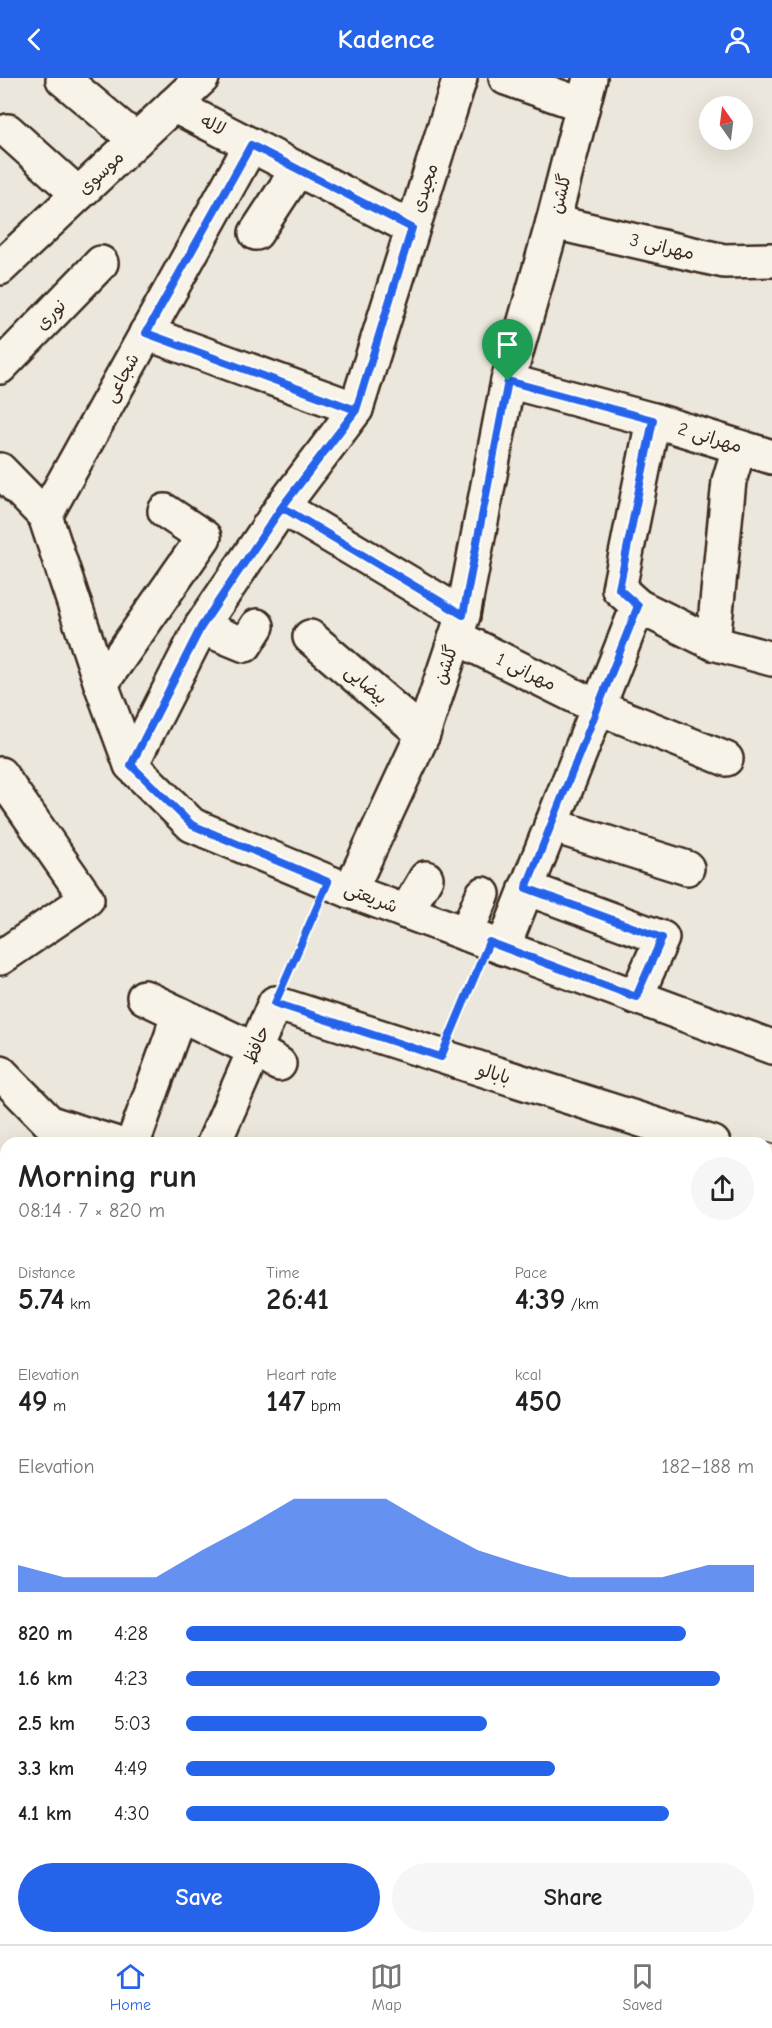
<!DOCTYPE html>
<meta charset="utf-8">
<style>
body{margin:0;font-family:"Comic Neue","Playpen Sans Arabic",sans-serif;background:#f6f6f6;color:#222;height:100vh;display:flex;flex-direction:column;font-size:22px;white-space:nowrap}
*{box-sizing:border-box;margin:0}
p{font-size:20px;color:#767676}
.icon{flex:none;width:33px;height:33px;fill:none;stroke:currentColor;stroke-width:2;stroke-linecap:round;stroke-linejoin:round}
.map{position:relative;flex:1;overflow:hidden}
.side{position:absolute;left:0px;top:1059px;width:772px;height:807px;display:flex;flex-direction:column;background:#fff;border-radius:18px 18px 0 0;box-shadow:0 6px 24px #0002}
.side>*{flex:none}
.needle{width:39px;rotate:346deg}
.controls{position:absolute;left:699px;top:18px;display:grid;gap:12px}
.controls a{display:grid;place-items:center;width:54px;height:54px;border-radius:50%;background:#fff;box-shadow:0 6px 24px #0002;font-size:30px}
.pin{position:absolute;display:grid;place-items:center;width:51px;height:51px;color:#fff;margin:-62px -26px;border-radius:50% 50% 50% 0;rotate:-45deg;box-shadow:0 0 6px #0007}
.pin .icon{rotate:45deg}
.round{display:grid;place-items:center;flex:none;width:63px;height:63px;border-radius:32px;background:#f6f6f6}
.summary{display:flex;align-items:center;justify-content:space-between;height:102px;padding:0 18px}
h1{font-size:33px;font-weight:800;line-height:45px}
.stats{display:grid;grid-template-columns:repeat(3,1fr);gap:9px;height:102px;padding:6px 18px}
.stats div{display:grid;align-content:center}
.stats b{font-size:30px;font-weight:800}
.stats small{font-size:16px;font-weight:400}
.stats p{font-size:16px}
.chart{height:168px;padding:12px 18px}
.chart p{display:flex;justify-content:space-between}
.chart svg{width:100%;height:108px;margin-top:6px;fill:#2563eb;opacity:.7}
.action{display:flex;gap:12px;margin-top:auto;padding:12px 18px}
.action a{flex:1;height:69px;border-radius:36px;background:#2563eb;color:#fff;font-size:24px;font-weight:800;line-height:69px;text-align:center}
.action a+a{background:#f6f6f6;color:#222}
ul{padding:0 18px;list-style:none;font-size:20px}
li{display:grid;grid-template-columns:96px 72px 1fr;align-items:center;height:45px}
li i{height:15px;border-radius:8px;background:#2563eb}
header{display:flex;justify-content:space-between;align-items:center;height:78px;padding:0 18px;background:#2563eb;color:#fff;font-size:27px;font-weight:800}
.menu{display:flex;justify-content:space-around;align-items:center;height:84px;border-top:2px solid #e0e0e0;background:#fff;font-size:16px;color:#767676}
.menu a{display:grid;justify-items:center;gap:3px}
.menu .current{color:#2563eb}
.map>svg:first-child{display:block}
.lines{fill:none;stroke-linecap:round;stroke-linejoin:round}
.minor-casing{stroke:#3b2a1e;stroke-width:38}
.major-casing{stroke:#3b2a1e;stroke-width:38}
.path{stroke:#3b2a1e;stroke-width:4;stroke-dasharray:1.5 4.5;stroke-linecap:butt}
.minor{stroke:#f7f3e8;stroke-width:33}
.major{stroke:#f7f3e8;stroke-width:33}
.route-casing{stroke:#fff;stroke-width:12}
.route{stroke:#2563eb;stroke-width:8}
.labels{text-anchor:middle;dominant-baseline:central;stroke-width:5;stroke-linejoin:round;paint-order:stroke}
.street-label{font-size:18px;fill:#3b2a1e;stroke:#f7f3e8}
</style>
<header><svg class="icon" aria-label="back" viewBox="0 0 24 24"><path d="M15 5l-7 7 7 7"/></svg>Kadence<svg class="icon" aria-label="person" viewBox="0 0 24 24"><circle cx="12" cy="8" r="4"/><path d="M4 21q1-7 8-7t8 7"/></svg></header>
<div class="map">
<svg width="772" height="1866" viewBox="0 0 772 1866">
<rect width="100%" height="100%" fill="#ece7dc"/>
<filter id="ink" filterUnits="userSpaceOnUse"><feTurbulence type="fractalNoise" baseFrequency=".0167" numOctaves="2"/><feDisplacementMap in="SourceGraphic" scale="12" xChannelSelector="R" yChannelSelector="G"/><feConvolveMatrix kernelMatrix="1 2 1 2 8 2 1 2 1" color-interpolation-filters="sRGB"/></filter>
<g filter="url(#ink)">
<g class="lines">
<defs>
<g id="minor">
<polyline points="506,0 583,27"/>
<polyline points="63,1 136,62"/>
<polyline points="173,27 412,150"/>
<polyline points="8,53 78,116"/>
<polyline points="553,144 724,183 772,182"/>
<polyline points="256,155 298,91"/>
<polyline points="0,190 202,0"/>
<polyline points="146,255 356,331"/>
<polyline points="0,289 101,185"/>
<polyline points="508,303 653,342 772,379"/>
<polyline points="0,392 45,438 101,606 131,687 192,747 350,813 772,969"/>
<polyline points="282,429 463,537"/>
<polyline points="45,438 251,67"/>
<polyline points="638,528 713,565 772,581"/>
<polyline points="201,549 245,567 257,548"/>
<polyline points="310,559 423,656"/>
<polyline points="456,559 597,629 726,681"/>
<polyline points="713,565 729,403 739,370"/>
<polyline points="101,606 204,459 165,433"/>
<polyline points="131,687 201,549 282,429 356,331 460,0"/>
<polyline points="0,696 87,821 0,880"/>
<polyline points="551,747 687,790"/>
<polyline points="526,810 662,860 636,919"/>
<polyline points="350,813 423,656 463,537 508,303 553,144 590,0"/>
<polyline points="406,834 426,800"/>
<polyline points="466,856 483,816"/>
<polyline points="503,870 638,528 619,511 653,342"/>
<polyline points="144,919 255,972 279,986"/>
<polyline points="0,994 50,1045 114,1065"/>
<polyline points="133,1065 172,957 177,935"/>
<polyline points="214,1065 275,925 713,1065"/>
<polyline points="766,1082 772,1084"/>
<polyline points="0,1184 6,1189"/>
<polyline points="766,1211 772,1212"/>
<polyline points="0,1279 6,1271"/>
<polyline points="0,1300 6,1305"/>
<polyline points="766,1362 772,1355"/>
<polyline points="0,1437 6,1442"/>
<polyline points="766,1584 772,1589"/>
<polyline points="766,1682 772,1676"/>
<polyline points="766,1797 772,1795"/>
<polyline points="0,1850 6,1817"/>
<polyline points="228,1866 233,1860"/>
<polyline points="370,1866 375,1860"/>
<polyline points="620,1866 625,1860"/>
</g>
<g id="major">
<polyline points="0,1697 6,1702"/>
<polyline points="182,1860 188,1866"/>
</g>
</defs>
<use href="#minor" class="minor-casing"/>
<use href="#major" class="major-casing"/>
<g class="path">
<polyline points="287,897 316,833"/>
<polyline points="454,949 477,893"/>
</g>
<use href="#minor" class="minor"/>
<use href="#major" class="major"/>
</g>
</g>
<g class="lines" filter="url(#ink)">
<defs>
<polyline id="route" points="508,303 463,537 282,429 356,332 146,255 251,67 412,150 356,332 282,429 201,549 131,687 192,747 328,804 275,925 441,979 489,864 636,919 662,860 526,810 638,528 619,511 653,342 508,303"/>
</defs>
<use href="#route" class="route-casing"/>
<use href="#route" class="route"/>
</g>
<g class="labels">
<g class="street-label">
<text transform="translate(213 47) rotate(27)">لاله</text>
<text transform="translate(101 95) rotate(-43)">موسوی</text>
<text transform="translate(425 110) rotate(-72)">مجیدی</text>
<text transform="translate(561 116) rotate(-76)">گلشن</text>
<text transform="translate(662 169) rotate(13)">مهرانی 3</text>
<text transform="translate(51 237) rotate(-46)">نوری</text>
<text transform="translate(122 300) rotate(-61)">شجاعی</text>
<text transform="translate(710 360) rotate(17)">مهرانی 2</text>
<text transform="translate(446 587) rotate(-71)">گلشن</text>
<text transform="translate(526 594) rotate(26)">مهرانی 1</text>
<text transform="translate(366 607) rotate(41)">بیضایی</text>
<text transform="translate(371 820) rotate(21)">شریعتی</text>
<text transform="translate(257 967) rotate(-67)">حافظ</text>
<text transform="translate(494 996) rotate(17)">بابالو</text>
</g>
</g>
</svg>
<div class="controls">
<a><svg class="needle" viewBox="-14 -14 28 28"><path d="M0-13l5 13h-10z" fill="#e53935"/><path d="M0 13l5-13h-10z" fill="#767676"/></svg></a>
</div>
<div class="pin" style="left:508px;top:303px;background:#1e9e55"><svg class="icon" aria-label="arrive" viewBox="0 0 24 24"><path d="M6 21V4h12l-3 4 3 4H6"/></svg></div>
<section class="side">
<div class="summary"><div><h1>Morning run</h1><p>08:14 · 7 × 820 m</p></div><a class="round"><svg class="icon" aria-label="share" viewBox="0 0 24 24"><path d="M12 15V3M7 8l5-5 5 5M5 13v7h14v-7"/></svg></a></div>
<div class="stats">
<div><p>Distance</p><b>5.74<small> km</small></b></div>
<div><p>Time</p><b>26:41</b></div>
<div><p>Pace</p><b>4:39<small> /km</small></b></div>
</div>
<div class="stats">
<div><p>Elevation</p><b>49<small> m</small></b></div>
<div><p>Heart rate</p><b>147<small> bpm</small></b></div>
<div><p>kcal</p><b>450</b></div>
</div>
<div class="chart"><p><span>Elevation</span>182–188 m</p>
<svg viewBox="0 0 160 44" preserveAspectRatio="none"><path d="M0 44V33L10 38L20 38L30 38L40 27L50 17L60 6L70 6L80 6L90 17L100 27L110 33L120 38L130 38L140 38L150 33L160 33V44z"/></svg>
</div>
<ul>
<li><b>820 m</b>4:28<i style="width:88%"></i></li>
<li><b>1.6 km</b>4:23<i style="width:94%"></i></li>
<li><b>2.5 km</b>5:03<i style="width:53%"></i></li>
<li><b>3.3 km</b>4:49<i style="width:65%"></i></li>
<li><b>4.1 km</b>4:30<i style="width:85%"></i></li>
</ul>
<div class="action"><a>Save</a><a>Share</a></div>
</section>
</div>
<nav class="menu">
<a class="current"><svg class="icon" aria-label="home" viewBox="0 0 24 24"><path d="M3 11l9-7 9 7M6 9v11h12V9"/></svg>Home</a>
<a><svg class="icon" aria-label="map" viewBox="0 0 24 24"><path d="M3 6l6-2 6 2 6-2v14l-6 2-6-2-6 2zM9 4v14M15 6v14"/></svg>Map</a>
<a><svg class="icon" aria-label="saved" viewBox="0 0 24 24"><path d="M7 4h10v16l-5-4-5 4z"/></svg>Saved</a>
</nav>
